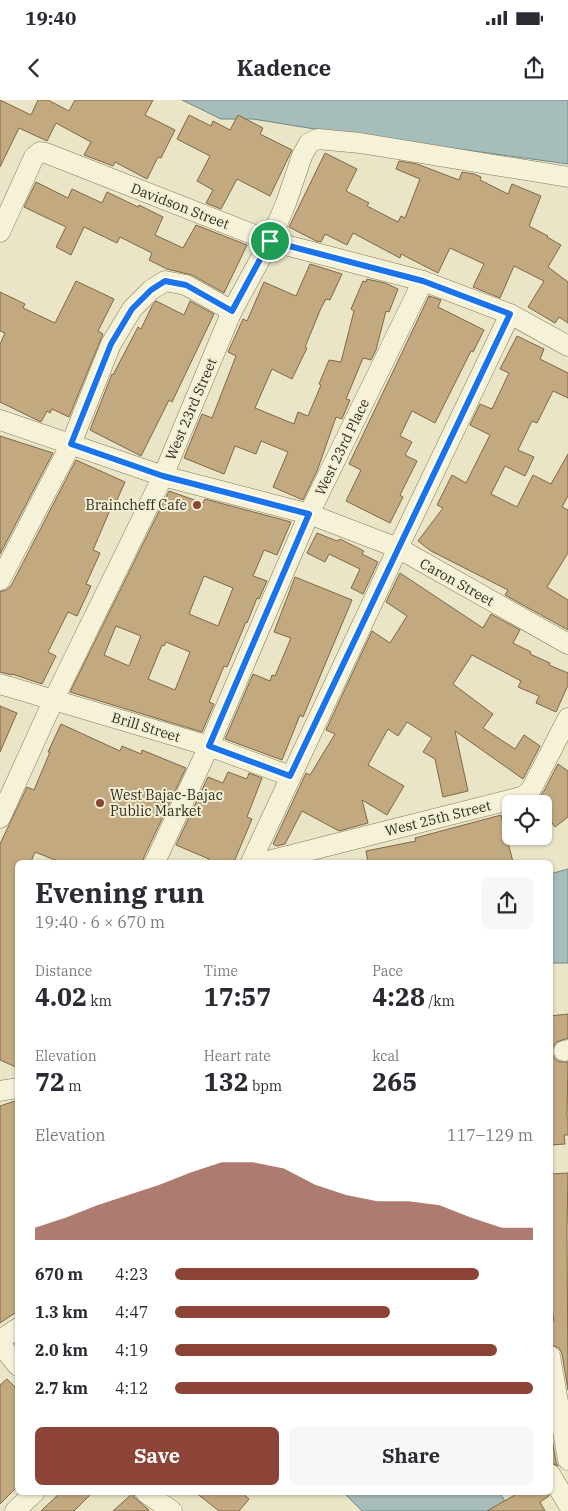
<!DOCTYPE html>
<meta charset="utf-8">
<style>
body{margin:0;font-family:"IBM Plex Serif",serif;background:#f7f7f7;color:#2b2b33;height:100vh;display:flex;flex-direction:column;font-size:19px;white-space:nowrap}
*{box-sizing:border-box;margin:0}
p{font-size:16px;color:#7c7c81}
.icon{flex:none;width:28px;height:28px;fill:none;stroke:currentColor;stroke-width:2;stroke-linecap:round;stroke-linejoin:round}
.map{position:relative;flex:1;overflow:hidden}
.drawer{position:absolute;left:15px;top:760px;width:538px;height:635px;display:flex;flex-direction:column;background:#fff;border-radius:8px;box-shadow:0 1px 4px #0004}
.drawer>*{flex:none}
.buttons{position:absolute;left:502px;top:695px;display:grid;gap:10px}
.buttons a{display:grid;place-items:center;width:50px;height:50px;border-radius:8px;background:#fff;box-shadow:0 1px 4px #0004;font-size:25px}
.pin{position:absolute;display:grid;place-items:center;width:42px;height:42px;color:#fff;margin:-21px;border:2px solid #fff;border-radius:50%;box-shadow:0 1px 5px #0007}
.round{display:grid;place-items:center;flex:none;width:52px;height:52px;border-radius:8px;background:#f7f7f7}
.headline{display:flex;align-items:center;justify-content:space-between;height:85px;padding:0 20px}
h1{font-size:28px;font-weight:700;line-height:38px}
.stats{display:grid;grid-template-columns:repeat(3,1fr);gap:8px;height:85px;padding:5px 20px}
.stats div{display:grid;align-content:center}
.stats b{font-size:25px;font-weight:700}
.stats small{font-size:14px;font-weight:400}
.stats p{font-size:14px}
.chart{height:140px;padding:10px 20px}
.chart p{display:flex;justify-content:space-between}
.chart svg{width:100%;height:90px;margin-top:5px;fill:#8b4435;opacity:.7}
.action{display:flex;gap:10px;margin-top:auto;padding:10px 20px}
.action a{flex:1;height:58px;border-radius:8px;background:#8b4435;color:#fff;font-size:20px;font-weight:700;line-height:58px;text-align:center}
.action a+a{background:#f7f7f7;color:#2b2b33}
ul{padding:0 20px;list-style:none;font-size:16px}
li{display:grid;grid-template-columns:80px 60px 1fr;align-items:center;height:38px}
li i{height:12px;border-radius:6px;background:#8b4435}
.status{display:flex;justify-content:space-between;align-items:center;height:35px;padding:0 25px;background:#fff;direction:ltr}
.status svg{height:14px;fill:currentColor}
header{display:flex;justify-content:space-between;align-items:center;height:65px;padding:0 20px;background:#fff;font-size:22px;font-weight:700}
.map>svg:first-child{display:block}
.water{fill:#a7bdbb;stroke:#6f8a89}
.building{fill:#c3a980;stroke:#7f6846;fill-rule:evenodd}
.lines{fill:none;stroke-linecap:round;stroke-linejoin:round}
.minor-casing{stroke:#82785e;stroke-width:21}
.minor{stroke:#f5f2d8;stroke-width:20}
.route-casing{stroke:#fff;stroke-width:10}
.route{stroke:#1a73e8;stroke-width:6}
.poi-dot{fill:#8b4435;stroke:#f1efd5;stroke-width:2}
.labels{text-anchor:middle;dominant-baseline:central;stroke-width:4;stroke-linejoin:round;paint-order:stroke}
.street-label{font-size:14px;fill:#342e20;stroke:#f1efd5}
.poi-label{font-size:14px;fill:#342e20;stroke:#f1efd5;text-anchor:end}
</style>
<div class="status"><b>19:40</b><svg viewBox="0 0 49 12"><path d="M0 12V9h3v3zM5 12V6h3v6zM10 12V3h3v9zM15 12V0h3v12zM26 1h20v11H26zM47 4h2v5h-2z"/></svg></div>
<header><svg class="icon" aria-label="back" viewBox="0 0 24 24"><path d="M15 5l-7 7 7 7"/></svg>Kadence<svg class="icon" aria-label="share" viewBox="0 0 24 24"><path d="M12 15V3M7 8l5-5 5 5M5 13v7h14v-7"/></svg></header>
<div class="map">
<svg width="568" height="1411" viewBox="0 0 568 1411">
<rect width="100%" height="100%" fill="#e9e5c6"/>
<g class="water">
<polygon points="182,0 568,0 568,64 321,30 253,19 221,19"/>
<polygon points="568,769 568,863 550,863 550,774"/>
<polygon points="344,1393 500,1393 511,1411 362,1411"/>
</g>
<g class="building">
<polygon points="0,0 31,15 38,0 48,0 69,11 75,0 153,0 145,15 175,30 161,58 158,57 147,79 115,62 113,66 84,55 91,42 56,23 47,41 19,28 0,67"/>
<polygon points="189,15 211,26 213,21 230,30 238,15 263,28 260,34 292,50 270,96 237,79 221,109 206,103 213,90 197,81 210,56 177,39"/>
<polygon points="325,53 357,69 346,91 369,103 367,106 398,122 401,116 405,118 420,79 396,69 399,61 417,64 459,80 462,72 474,74 481,77 480,80 508,94 512,84 541,96 529,126 548,136 547,137 561,145 548,167 568,182 568,223 559,217 555,223 528,207 544,181 514,166 500,198 473,187 484,164 450,148 438,173 401,154 400,158 353,133 347,145 325,134 321,142 316,141 289,127"/>
<polygon points="36,82 68,98 72,89 102,103 107,92 138,107 139,105 163,117 155,135 183,148 196,125 247,145 224,193 192,175 167,169 149,160 152,153 120,137 117,143 84,127 71,155 56,147 66,127 24,107"/>
<polygon points="310,164 342,174 330,200 326,199 321,208 305,247 307,248 292,279 272,269 255,308 294,324 298,312 308,316 321,285 319,284 329,260 341,262 354,211 351,209 363,181 366,182 367,179 385,183 398,189 389,212 386,211 376,250 371,260 363,258 346,299 350,300 342,319 336,317 317,371 303,400 273,387 288,352 261,341 256,354 235,346 224,374 184,358 202,314 212,318 236,256 228,252 243,219 247,221 264,182 296,196"/>
<polygon points="76,181 114,199 98,231 103,234 69,317 52,309 50,313 47,311 41,322 0,302 0,244 5,233 0,231 0,192 25,204 23,208 55,223"/>
<polygon points="429,196 441,200 438,207 484,230 473,252 471,251 435,323 412,311 400,336 412,342 405,355 417,361 400,395 403,397 390,423 346,401 361,370 349,364"/>
<polygon points="156,201 184,215 190,201 214,214 172,302 169,300 141,356 90,330 112,274 113,275 138,227 141,229 152,206"/>
<polygon points="517,236 544,249 540,259 568,273 568,298 553,291 537,323 532,321 518,350 534,357 525,376 505,366 491,394 517,407 533,375 551,384 568,354 568,396 562,407 568,410 568,453 547,487 568,500 568,530 505,495 508,490 431,451 418,441 443,408 437,405 452,375 466,383 490,335 470,325 480,304 492,309 509,273 500,269"/>
<polygon points="0,336 53,353 0,454"/>
<polygon points="76,360 125,382 112,411 110,410 93,450 100,453 86,484 91,486 77,516 68,512 48,552 56,556 42,584 12,574 12,575 0,572 0,492 6,490 11,486"/>
<path d="M169,391L203,403L205,399L291,422L277,455L264,450L253,476L267,481L259,499L257,498L247,523L246,522L227,567L224,566L209,602L214,604L202,632L70,592ZM204,476L233,488L218,526L189,514ZM116,526L141,536L129,566L104,555ZM166,542L190,552L175,590L148,579L162,545L164,546Z"/>
<polygon points="317,433 337,441 340,439 364,451 362,454 378,462 363,494 351,488 360,469 329,454 325,462 307,453"/>
<polygon points="400,473 483,528 491,514 520,530 513,543 531,552 530,554 550,563 549,565 568,573 568,585 556,612 536,603 539,596 518,587 521,581 472,555 453,584 493,614 483,628 515,649 524,635 540,646 523,679 455,631 468,691 443,697 435,659 423,652 432,638 407,622 398,636 388,629 368,665 404,686 387,715 362,700 368,723 339,731 302,711 285,744 277,746 273,744 306,673 310,675 335,634 326,630 372,531 390,543 407,516 386,502"/>
<polygon points="295,477 352,500 303,617 300,615 282,660 225,639 253,574 270,581 272,575 275,576 291,538 274,532"/>
<polygon points="0,606 17,613 0,652"/>
<polygon points="61,624 120,651 122,646 141,654 142,650 186,668 144,757 143,762 60,762 35,752 31,762 18,762 18,968 0,960 0,744 27,687 34,690 50,652 48,652"/>
<polygon points="558,664 568,671 568,717 555,727 544,712 544,704 538,704 536,702 544,691"/>
<polygon points="228,672 247,679 249,673 262,678 247,717 252,719 234,762 208,762 209,759 176,745 208,677 223,683"/>
<polygon points="501,715 513,762 368,762 366,751 416,741 415,738"/>
<polygon points="568,914 568,938 556,942 553,947 552,953 555,959 560,962 568,962 567,1018 568,1018 568,1035 564,1035 565,1044 550,1045 550,1005 552,1005 550,916"/>
<polygon points="18,1000 18,1211 0,1223 0,1006"/>
<polygon points="568,1073 567,1130 568,1290 562,1254 559,1248 550,1244 550,1222 554,1221 550,1199 550,1074"/>
<polygon points="7,1279 18,1290 18,1386 0,1404 0,1285"/>
<polygon points="550,1326 556,1362 558,1366 550,1362"/>
<polygon points="61,1392 93,1392 74,1411 41,1411"/>
<polygon points="195,1392 241,1392 249,1399 239,1411 219,1411"/>
<polygon points="520,1392 547,1392 549,1396 540,1402 545,1411 487,1411"/>
<polygon points="133,1393 134,1397 149,1410 148,1411 113,1411"/>
</g>
<g class="lines">
<defs>
<g id="minor">
<polyline points="0,132 34,57 40,52 46,53 270,141 423,181 510,214 568,246"/>
<polyline points="0,320 163,376 309,414 398,448 568,544"/>
<polyline points="0,480 71,344 111,244 132,209 151,190 165,181 186,185 232,211"/>
<polyline points="0,584 209,646 290,676"/>
<polyline points="0,718 54,599 163,376 232,211 270,141 286,103 302,56 309,43 318,39 360,43 568,77"/>
<polyline points="155,762 209,646 309,414 423,181"/>
<polyline points="251,762 398,448 510,214"/>
<polyline points="264,762 521,697 528,693 533,686 568,618"/>
<polyline points="564,951 568,950"/>
<polyline points="0,991 18,988"/>
<polyline points="0,1240 18,1228"/>
<polyline points="0,1244 18,1266"/>
<polyline points="550,1256 568,1360"/>
<polyline points="550,1374 568,1404"/>
<polyline points="145,1392 172,1411"/>
<polyline points="15,1411 35,1392"/>
</g>
</defs>
<use href="#minor" class="minor-casing"/>
<use href="#minor" class="minor"/>
</g>
<g class="lines">
<defs>
<polygon id="route" points="270,141 423,181 510,214 290,676 209,646 309,414 163,376 71,344 111,244 132,209 151,190 165,181 186,185 232,211"/>
</defs>
<use href="#route" class="route-casing"/>
<use href="#route" class="route"/>
</g>
<g class="poi-dot">
<circle cx="197" cy="405" r="5"/>
<circle cx="100" cy="703" r="5"/>
</g>
<g class="labels">
<g class="street-label">
<text transform="translate(180 106) rotate(21)">Davidson Street</text>
<text transform="translate(191 309) rotate(-67)">West 23rd Street</text>
<text transform="translate(342 347) rotate(-64)">West 23rd Place</text>
<text transform="translate(457 482) rotate(29)">Caron Street</text>
<text transform="translate(146 627) rotate(17)">Brill Street</text>
<text transform="translate(438 718) rotate(-14)">West 25th Street</text>
</g>
<g class="poi-label">
<text x="187" y="405">Braincheff Cafe</text>
<text x="110" y="695" text-anchor="start">West Bajac-Bajac<tspan x="110" dy="16">Public Market</tspan></text>
</g>
</g>
</svg>
<div class="buttons">
<a><svg class="icon" aria-label="locate" viewBox="0 0 24 24"><circle cx="12" cy="12" r="6"/><path d="M12 2v4M12 18v4M2 12h4M18 12h4"/></svg></a>
</div>
<div class="pin" style="left:270px;top:141px;background:#1e9e55"><svg class="icon" aria-label="arrive" viewBox="0 0 24 24"><path d="M6 21V4h12l-3 4 3 4H6"/></svg></div>
<section class="drawer">
<div class="headline"><div><h1>Evening run</h1><p>19:40 · 6 × 670 m</p></div><a class="round"><svg class="icon" aria-label="share" viewBox="0 0 24 24"><path d="M12 15V3M7 8l5-5 5 5M5 13v7h14v-7"/></svg></a></div>
<div class="stats">
<div><p>Distance</p><b>4.02<small> km</small></b></div>
<div><p>Time</p><b>17:57</b></div>
<div><p>Pace</p><b>4:28<small> /km</small></b></div>
</div>
<div class="stats">
<div><p>Elevation</p><b>72<small> m</small></b></div>
<div><p>Heart rate</p><b>132<small> bpm</small></b></div>
<div><p>kcal</p><b>265</b></div>
</div>
<div class="chart"><p><span>Elevation</span>117–129 m</p>
<svg viewBox="0 0 160 44" preserveAspectRatio="none"><path d="M0 44V38L10 33L20 27L30 22L40 17L50 11L60 6L70 6L80 9L90 17L100 22L110 25L120 25L130 27L140 33L150 38L160 38V44z"/></svg>
</div>
<ul>
<li><b>670 m</b>4:23<i style="width:85%"></i></li>
<li><b>1.3 km</b>4:47<i style="width:60%"></i></li>
<li><b>2.0 km</b>4:19<i style="width:90%"></i></li>
<li><b>2.7 km</b>4:12<i style="width:100%"></i></li>
</ul>
<div class="action"><a>Save</a><a>Share</a></div>
</section>
</div>
